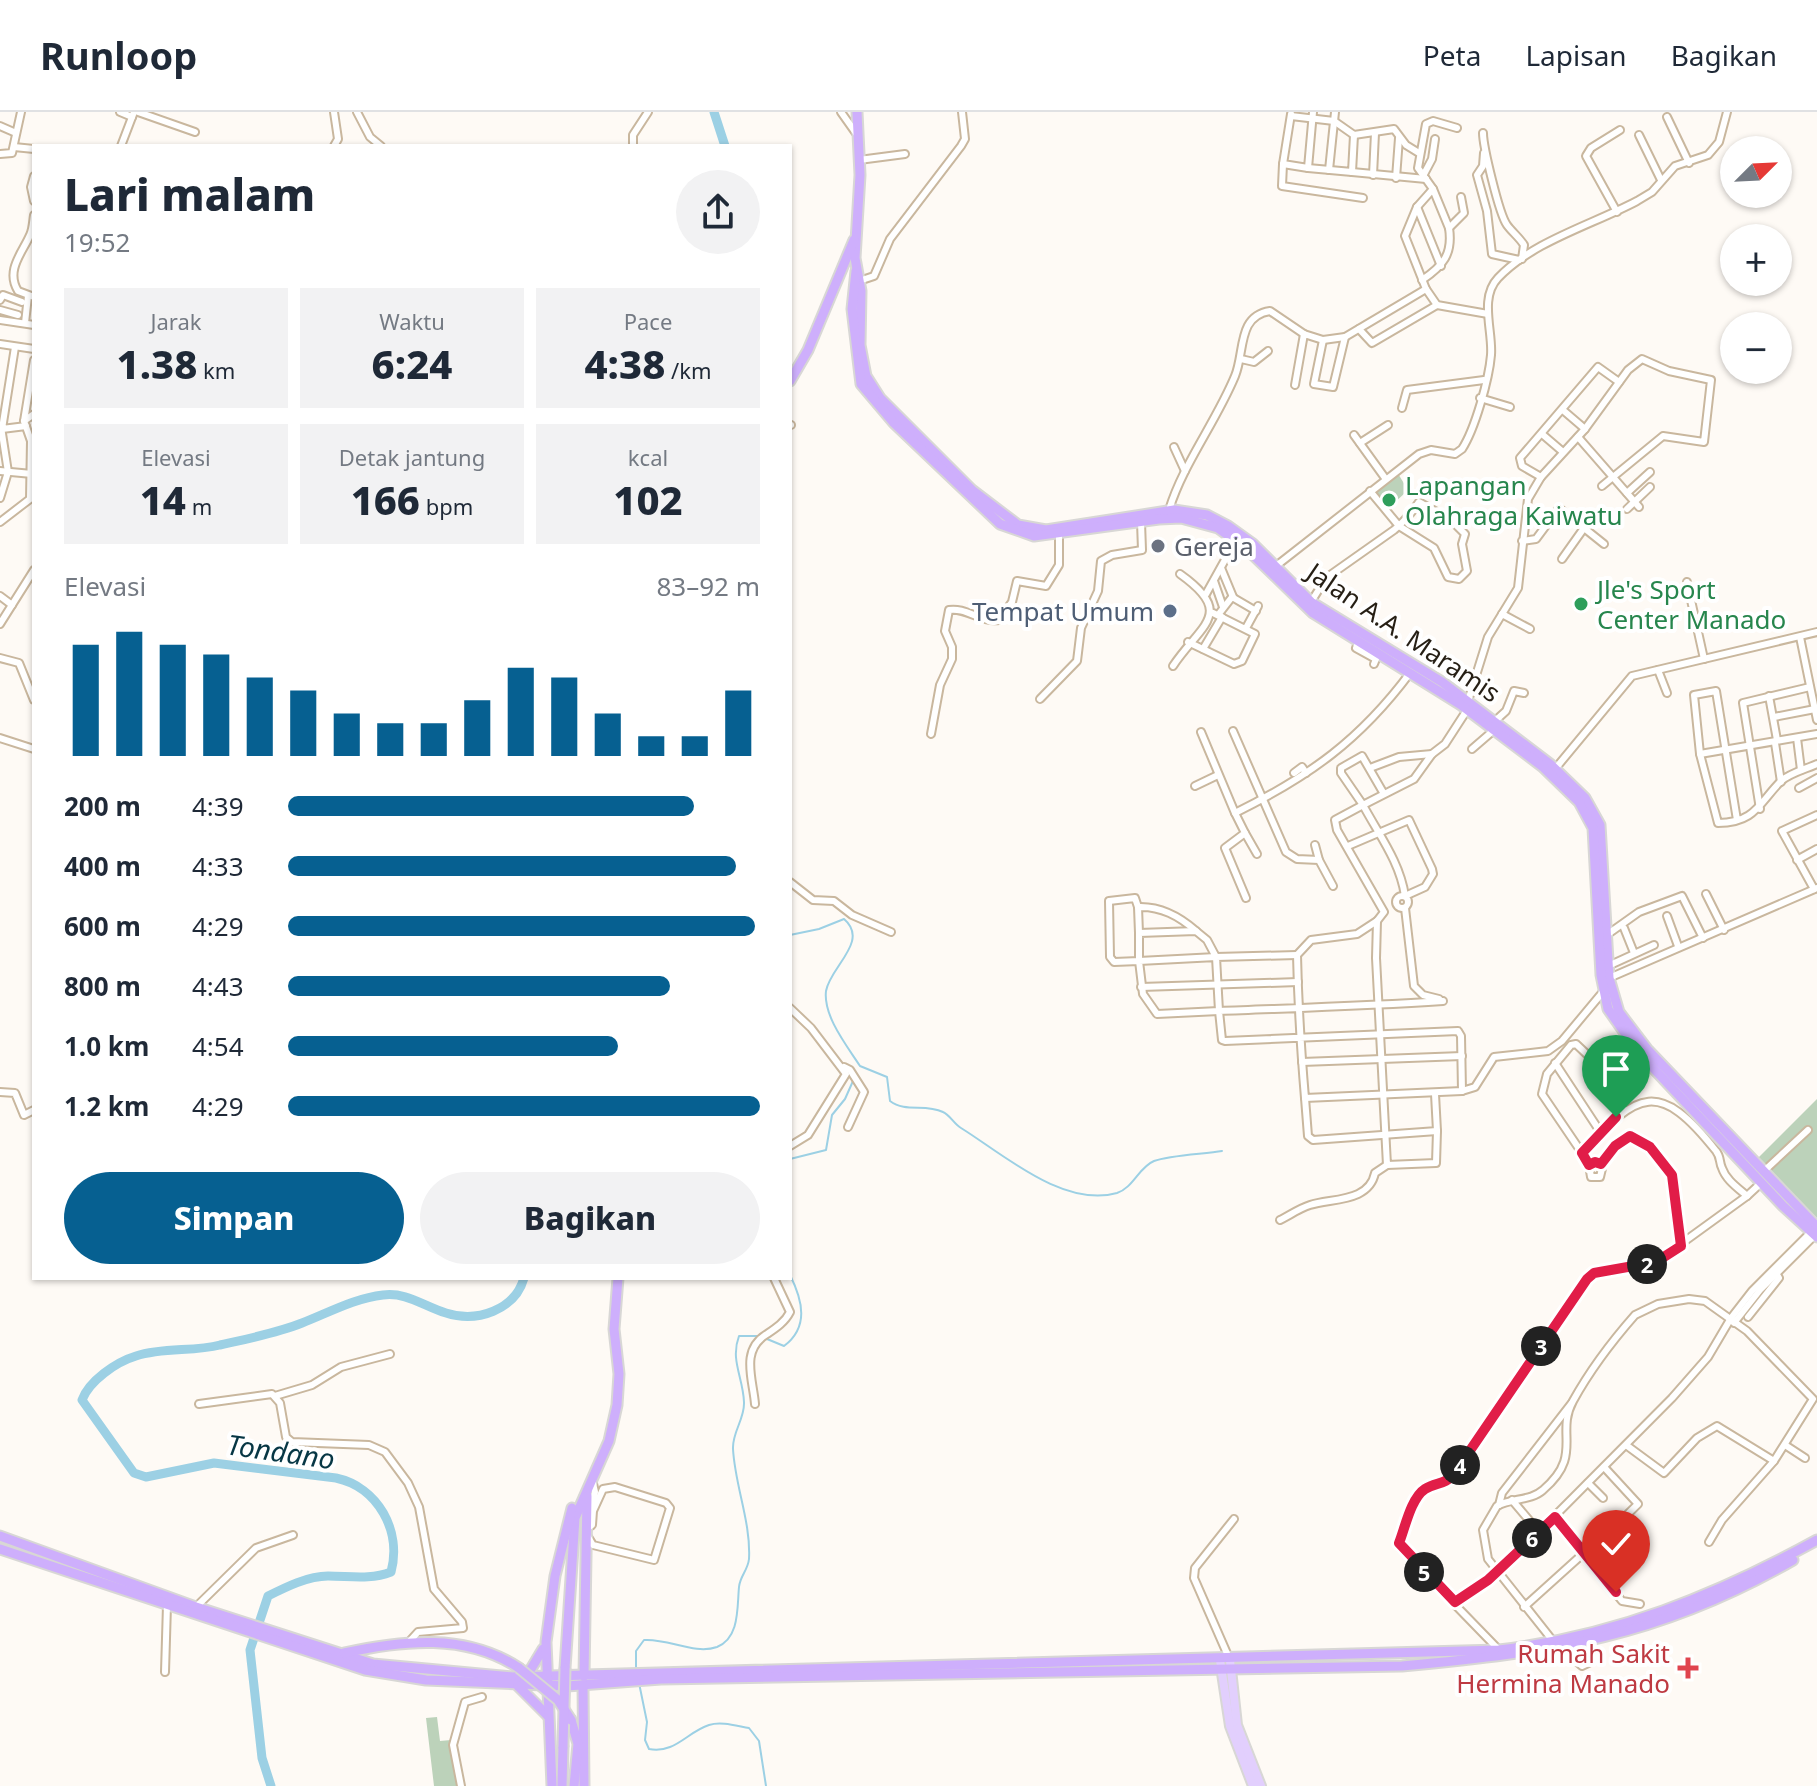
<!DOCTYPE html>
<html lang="id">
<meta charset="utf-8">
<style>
body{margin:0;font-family:"Noto Sans",sans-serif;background:#f2f2f3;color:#1f2937;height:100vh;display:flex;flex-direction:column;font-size:30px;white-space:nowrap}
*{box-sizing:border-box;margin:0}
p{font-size:26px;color:#747a83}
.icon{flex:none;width:44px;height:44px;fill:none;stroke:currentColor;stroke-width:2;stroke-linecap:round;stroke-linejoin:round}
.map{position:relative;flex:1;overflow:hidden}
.panel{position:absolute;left:32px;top:32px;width:760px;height:1136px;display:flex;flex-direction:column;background:#fff;border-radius:0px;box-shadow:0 2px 6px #0004}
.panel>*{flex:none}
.needle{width:52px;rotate:66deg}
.fabs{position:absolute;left:1720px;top:24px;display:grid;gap:16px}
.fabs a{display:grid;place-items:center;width:72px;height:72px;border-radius:50%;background:#fff;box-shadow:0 2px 6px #0004;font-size:40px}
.pin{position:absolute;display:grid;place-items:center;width:68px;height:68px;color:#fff;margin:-82px -34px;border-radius:50% 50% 50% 0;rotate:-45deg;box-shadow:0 0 8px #0007}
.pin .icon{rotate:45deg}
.km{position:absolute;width:40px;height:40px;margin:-20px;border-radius:50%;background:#222;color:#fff;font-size:22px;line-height:40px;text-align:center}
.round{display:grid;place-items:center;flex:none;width:84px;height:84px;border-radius:42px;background:#f2f2f3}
.overview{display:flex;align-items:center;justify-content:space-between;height:136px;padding:0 32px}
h1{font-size:44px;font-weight:800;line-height:60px}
.figures{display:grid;grid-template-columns:repeat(3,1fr);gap:12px;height:136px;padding:8px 32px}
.figures div{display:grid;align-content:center;border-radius:0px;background:#f2f2f3;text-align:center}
.figures b{font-size:40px;font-weight:800}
.figures small{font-size:22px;font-weight:400}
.figures p{font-size:22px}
.chart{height:224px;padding:16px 32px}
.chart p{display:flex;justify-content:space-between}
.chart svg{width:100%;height:144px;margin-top:8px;stroke:#066091;stroke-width:6}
.cta{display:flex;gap:16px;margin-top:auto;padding:16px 32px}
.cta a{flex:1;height:92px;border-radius:48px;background:#066091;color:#fff;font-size:32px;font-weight:800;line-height:92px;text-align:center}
.cta a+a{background:#f2f2f3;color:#1f2937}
ul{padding:0 32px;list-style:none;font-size:26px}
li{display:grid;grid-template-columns:128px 96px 1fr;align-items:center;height:60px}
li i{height:20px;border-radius:10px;background:#066091}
header{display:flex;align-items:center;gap:48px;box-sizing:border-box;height:112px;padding:0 40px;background:#fff;border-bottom:2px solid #e0e1e3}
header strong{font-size:38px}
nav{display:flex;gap:44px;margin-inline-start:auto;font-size:28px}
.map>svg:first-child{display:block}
.green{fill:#bcd2ba}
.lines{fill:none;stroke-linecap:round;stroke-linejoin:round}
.stream{stroke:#9cd0e4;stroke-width:2}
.river{stroke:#9cd0e4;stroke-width:9}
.minor-casing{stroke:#c9b79e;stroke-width:10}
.major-casing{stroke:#d8d7d5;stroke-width:12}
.highway-casing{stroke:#d8d7d5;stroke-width:13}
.minor{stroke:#fff;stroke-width:6}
.major{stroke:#e2cffd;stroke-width:8}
.highway{stroke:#ceaffc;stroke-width:9}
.highway-bridge-casing{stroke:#d8d7d5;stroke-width:13;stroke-linecap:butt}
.highway-bridge{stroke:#ceaffc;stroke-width:9}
.route-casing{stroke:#fff;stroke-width:16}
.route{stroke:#e11d48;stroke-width:10}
.leisure-dot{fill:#2e9e5b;stroke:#fff;stroke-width:3}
.worship-dot{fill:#6b7280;stroke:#fff;stroke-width:3}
.service-dot{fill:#5c6f8a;stroke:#fff;stroke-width:3}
.health-dot{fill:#e0444e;stroke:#fff;stroke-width:3}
.labels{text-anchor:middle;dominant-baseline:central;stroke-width:8;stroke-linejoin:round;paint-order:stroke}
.leisure-label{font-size:26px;fill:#27864d;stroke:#fff;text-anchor:start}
.worship-label{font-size:26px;fill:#5b616d;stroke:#fff;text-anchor:start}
.service-label{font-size:26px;fill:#4e5e75;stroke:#fff;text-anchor:end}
.street-label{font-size:26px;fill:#261f15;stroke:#fff}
.health-label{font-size:26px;fill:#be3a42;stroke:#fff;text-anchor:end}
.water-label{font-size:28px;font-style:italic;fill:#073745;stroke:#fff}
</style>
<header>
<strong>Runloop</strong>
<nav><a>Peta</a><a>Lapisan</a><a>Bagikan</a></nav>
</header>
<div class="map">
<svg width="1817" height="1674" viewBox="0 0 1817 1674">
<rect width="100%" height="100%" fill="#fefaf5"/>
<g class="green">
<polygon points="1397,360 1408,378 1388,397 1373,378"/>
<polygon points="1817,987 1817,1106 1757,1047"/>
<polygon points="437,1605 440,1629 451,1628 458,1674 434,1674 426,1606"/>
</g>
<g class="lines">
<g class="stream">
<path d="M790,823L819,817L844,807C870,829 830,855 826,879C823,904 847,934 860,954L887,965L890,989C906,1001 925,991 943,1000C950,1003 954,1012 961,1016C1003,1042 1063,1096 1117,1081C1133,1076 1139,1055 1154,1049C1170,1043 1204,1042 1222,1039"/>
<polyline points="790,1047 826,1038 832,1003 845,987 853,969"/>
<path d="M767,1227L784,1234C809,1215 803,1189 790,1163"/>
<path d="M636,1557V1539L644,1528C668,1526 694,1543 717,1535C740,1526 737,1495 739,1475C740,1464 748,1458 749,1447C751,1410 735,1374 733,1337C732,1320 745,1307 744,1290C743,1265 730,1248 739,1224H761"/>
<path d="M639,1571L647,1610L645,1628L649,1637C675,1642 687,1620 709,1613C721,1609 737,1614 749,1616L759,1629L766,1674"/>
</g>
<g class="river">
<polyline points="714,0 725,34"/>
<path d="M271,1674L262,1646L250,1538L268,1484C286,1475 308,1464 328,1464C350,1464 370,1468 391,1460C402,1419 378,1375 336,1366L214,1351L146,1365L134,1361L82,1288C89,1269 116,1250 136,1244C164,1235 193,1240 220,1233C247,1227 277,1221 302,1211C328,1201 355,1186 383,1183C407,1180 423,1194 446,1201C477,1211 515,1198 524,1166"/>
</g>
<defs>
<g id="minor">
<polyline points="120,0 132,5"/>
<polyline points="138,0 195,20"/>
<polyline points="334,0 338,27 334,34"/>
<polyline points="357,0 370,25 381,34"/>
<polyline points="841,0 858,24"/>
<polyline points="1291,2 1283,52 1308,56 1313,0"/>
<polyline points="1291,4 1334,9 1354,23 1394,17 1406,33 1419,41"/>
<polyline points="1667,5 1689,51"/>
<polyline points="0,14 16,21"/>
<polyline points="1457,16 1433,9 1426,12 1418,56 1433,77 1417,95 1405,124 1426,177 1437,193 1488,202"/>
<path d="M1483,21C1483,34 1499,102 1507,113C1512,120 1519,125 1524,133L1522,147"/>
<polyline points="1639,23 1661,68"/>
<polyline points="121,34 134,0"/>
<polyline points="633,34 633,23 648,0"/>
<polyline points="14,35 34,37"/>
<polyline points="1484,41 1483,54 1477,63 1487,99 1492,142 1519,148"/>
<polyline points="0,42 12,41 21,0"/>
<polyline points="859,48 905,42"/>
<polyline points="1283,52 1282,74 1363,86"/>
<polyline points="1308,56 1352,60 1354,23"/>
<polyline points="1329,58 1335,0"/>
<polyline points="1352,60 1426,67"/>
<polyline points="1373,63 1375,21"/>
<polyline points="34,64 31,75 34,89"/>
<polyline points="1423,64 1432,47 1435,27"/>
<polyline points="1396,66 1399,26"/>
<polyline points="1433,77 1449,116 1464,101 1461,85"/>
<polyline points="1417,95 1441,154"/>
<polyline points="1617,100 1586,44 1591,36 1620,18"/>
<path d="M34,103C33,109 33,117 30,123C23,140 5,158 18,179L34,185"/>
<path d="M1422,168C1443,154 1453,142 1449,116"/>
<polyline points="859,169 874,164 890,127 961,34 965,27 962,0"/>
<polyline points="0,188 3,183 22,190"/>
<polyline points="0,198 18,203"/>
<polyline points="0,208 34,213"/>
<polyline points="25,211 28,184"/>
<polyline points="1359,217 1372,231 1437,193"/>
<polyline points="1323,228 1345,225 1426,177"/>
<polyline points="0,232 34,237"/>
<polyline points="15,235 2,317 26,314"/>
<polyline points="1241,247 1254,250 1268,239"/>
<polyline points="1295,273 1304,222 1323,228 1314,272 1333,275 1345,225"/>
<polyline points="1480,286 1510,295"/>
<polyline points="1402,296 1407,278 1484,268"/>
<polyline points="1564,299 1585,317"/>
<polyline points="24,309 34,302"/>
<polyline points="790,313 791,313"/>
<polyline points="1542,322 1563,340"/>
<polyline points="1354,323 1385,366"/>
<polyline points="1578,325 1639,395"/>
<polyline points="1360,331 1388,313"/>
<polyline points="1174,335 1185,359"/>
<polyline points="0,359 32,362"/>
<polyline points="1541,365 1522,354 1520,346 1598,255 1619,270"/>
<polyline points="1627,381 1650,360"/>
<polyline points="0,386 8,360 1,315"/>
<polyline points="1627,397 1650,375"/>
<path d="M1169,398C1183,352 1216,310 1235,264C1245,240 1237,204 1270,199L1304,222"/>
<polyline points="0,410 30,387 31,329 24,309 34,248"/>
<polyline points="1522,429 1536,427 1559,396 1604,432"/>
<polyline points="1562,447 1584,416"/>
<path d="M1276,454L1419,342L1431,338L1455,342L1462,337C1475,317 1489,267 1491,243C1493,219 1479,186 1498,166C1533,129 1592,113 1637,89L1652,80L1675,54L1708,43L1719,30L1727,0"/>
<polyline points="1221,456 1233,485"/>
<polyline points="1214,469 1223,495"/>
<polyline points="1687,470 1704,547"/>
<polyline points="1206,482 1236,428"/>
<polyline points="0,484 12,493"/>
<path d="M1311,490L1326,466L1394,418C1404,410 1412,400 1419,390L1451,408L1465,422L1462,432L1467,459L1459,467L1448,465L1434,436L1399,414L1370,379"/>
<polyline points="1502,502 1530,517"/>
<polyline points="1218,503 1232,485 1256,499"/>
<polyline points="0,512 34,458"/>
<polyline points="1246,516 1258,494"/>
<polyline points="1800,525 1817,608"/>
<polyline points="1359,529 1356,536 1376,547 1374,552"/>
<polyline points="1188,530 1234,552 1242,549 1255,522 1213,501"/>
<polyline points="1203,537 1222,505"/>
<polyline points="0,546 19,551 34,588"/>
<path d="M1173,554C1201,512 1236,502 1180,462"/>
<polyline points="1658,558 1667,581"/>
<polyline points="1769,584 1777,628"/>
<polyline points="1040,587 1077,549 1081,516 1098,479 1101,449 1112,443 1142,438 1141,410"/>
<polyline points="1468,589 1488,525 1518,476 1528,387 1541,365 1585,317 1628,258 1642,247 1669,259 1711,268 1704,330 1663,324 1602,374"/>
<polyline points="1774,605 1815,597"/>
<polyline points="1495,609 1506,599 1514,579 1524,581"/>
<polyline points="1233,619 1286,740 1297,747 1319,748 1333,774"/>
<polyline points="1201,620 1235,701"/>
<path d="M931,622L940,573L952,547V535L945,519L949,498C966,495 981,511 999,508L1012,490L1017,469L1046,474L1059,453V423"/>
<polyline points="0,626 34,637"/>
<polyline points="1797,626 1801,658"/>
<polyline points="1775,631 1781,670"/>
<polyline points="1472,637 1494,618"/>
<polyline points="1700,642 1817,622"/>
<polyline points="1370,656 1399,645 1432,642"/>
<polyline points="1555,657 1632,564 1817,520"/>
<polyline points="1294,661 1302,655 1306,661"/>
<polyline points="1195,674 1218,663"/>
<polyline points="1799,676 1817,666"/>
<polyline points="1384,682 1362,644 1341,656 1341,661 1363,693 1414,667 1432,642 1445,632 1467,598"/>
<polyline points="1760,697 1743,591 1810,575"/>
<path d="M1737,708L1716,579L1694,583L1700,642L1718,711C1755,711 1759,691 1781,669C1790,661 1806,657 1817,652"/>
<polyline points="1245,721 1257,742"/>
<polyline points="1315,733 1319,748"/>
<path d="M1348,734L1409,708L1432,757L1433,762L1425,775L1405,784C1400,750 1379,723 1363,693L1335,708L1337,718L1384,800L1377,809L1376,846L1387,1053L1436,1051L1437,1019"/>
<polyline points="1797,748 1817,737"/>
<polyline points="790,770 813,788 834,789 852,803 891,820"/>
<polyline points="1814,777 1782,719 1817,703"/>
<polyline points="1706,782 1724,818"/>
<circle cx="1402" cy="790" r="6"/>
<path d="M1246,786L1225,736L1245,721L1235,701C1310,664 1360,628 1410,561"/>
<polyline points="1138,795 1135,786 1109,789 1110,845 1114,850 1139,849 1139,821 1196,819 1207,828 1216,845 1139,849 1143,882 1157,902 1219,899 1216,845 1297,843"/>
<polyline points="1405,796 1414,874 1423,883 1439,887"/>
<polyline points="1667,804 1678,834"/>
<path d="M1377,809L1357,822L1311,828L1297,843C1298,891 1301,939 1305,986L1462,979L1461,924L1458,919L1225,929L1222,928L1219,899C1294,896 1368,894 1443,889"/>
<polyline points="1624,816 1634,841"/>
<path d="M1139,821L1138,795C1161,794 1179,804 1196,819"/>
<polyline points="1608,822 1639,800 1682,784 1703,826"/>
<polyline points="1608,854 1654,833"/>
<polyline points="1609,866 1817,776"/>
<polyline points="1141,875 1298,870"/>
<polyline points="790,896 811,916 846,962 808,1023 790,1034"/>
<polyline points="1302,950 1462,944"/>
<polyline points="1555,951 1601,1021"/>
<polyline points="844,955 850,958 864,980 848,1015"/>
<polyline points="1462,979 1475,975 1494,945 1548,939 1562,929 1602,881"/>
<polyline points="0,980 15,981 24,1003 34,998"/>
<polyline points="1305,986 1308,1024 1313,1028 1437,1019 1435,982"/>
<polyline points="1582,1041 1542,982 1547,962 1571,933 1576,932 1595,950 1624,998"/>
<polyline points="1601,1052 1589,1053 1591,1065 1600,1065 1604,1048 1615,1034 1630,1024 1642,1028 1672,1063 1681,1134"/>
<path d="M1589,1053L1582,1041C1638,979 1659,967 1716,1039C1721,1045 1719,1050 1722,1056C1726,1068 1738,1076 1747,1084L1761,1071"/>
<polyline points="1764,1059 1808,1018"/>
<path d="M1280,1108C1290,1103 1300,1096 1310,1093C1333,1086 1369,1090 1375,1061L1387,1053"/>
<polyline points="1748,1205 1779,1166 1776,1161"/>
<polyline points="1734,1211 1760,1178 1816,1122"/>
<polyline points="275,1284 312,1273 341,1255 390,1242"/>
<polyline points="199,1292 272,1282 280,1291 286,1325 292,1330 369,1333 385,1340 408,1371 419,1395 434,1477 462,1510 463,1516 418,1520 408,1531"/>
<path d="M755,1292C753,1267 740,1238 767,1222C776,1216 785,1210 790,1200L774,1166"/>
<polyline points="1626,1333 1664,1361 1697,1326 1717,1314 1774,1349"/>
<polyline points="1785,1333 1805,1346"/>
<polyline points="1588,1371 1603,1386"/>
<polyline points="1512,1388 1539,1420"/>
<polyline points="1499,1393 1502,1381 1571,1292"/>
<polyline points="590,1402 595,1380 592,1367"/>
<polyline points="1555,1405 1622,1489 1640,1492"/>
<polyline points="588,1425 593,1433 654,1448 670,1396 666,1391 615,1375 603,1377 593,1399 592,1413 589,1415"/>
<polyline points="1587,1442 1638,1392 1604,1355"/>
<polyline points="1455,1490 1477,1477 1516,1443 1672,1286 1708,1245 1731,1206 1752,1179 1811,1120"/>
<polyline points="196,1495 256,1436 293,1423"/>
<polyline points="1524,1495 1585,1440"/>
<path d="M1553,1529L1488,1447L1483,1418L1497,1394C1511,1386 1531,1389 1543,1378C1584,1343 1555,1322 1573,1289C1589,1260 1613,1228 1635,1203L1658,1192L1689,1187L1705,1189L1747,1219L1813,1287L1774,1349L1722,1408L1709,1430"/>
<polyline points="1560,1535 1582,1554 1597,1547"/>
<path d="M1499,1538L1400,1436L1399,1431C1405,1416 1411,1386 1425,1377C1436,1370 1445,1373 1454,1362L1587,1167L1594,1161L1656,1150L1747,1084"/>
<polyline points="1229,1546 1194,1466 1195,1456 1234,1407"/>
<polyline points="165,1560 167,1493"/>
<polyline points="461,1674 453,1633 465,1590 482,1585"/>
</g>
<g id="major">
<polyline points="1220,1548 1230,1614 1253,1674"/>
<polyline points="1230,1548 1237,1613 1261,1674"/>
</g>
<g id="highway">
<polyline points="857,0 860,63 855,146 861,179 860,233 866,264 880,286 972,378 1018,413 1046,418 1174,398 1207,403 1228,414 1253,432 1311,490 1442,570 1550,652 1585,686 1600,713 1609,866 1619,900 1647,937 1817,1115"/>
<polyline points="856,159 852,197 861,272 894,311 1000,412 1034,424 1159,407 1181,406 1218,416 1246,436 1313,501 1461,593 1543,655 1579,690 1593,716 1601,863 1608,897 1639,941 1783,1094 1817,1125"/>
<polyline points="790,269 808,238 854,128"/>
<path d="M0,1424L196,1495L373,1552L513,1565L1499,1538C1615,1524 1715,1484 1817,1428"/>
<path d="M0,1437L365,1558L426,1568L567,1574L661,1567L1402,1554C1553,1540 1659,1525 1793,1448"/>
<path d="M344,1541C403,1528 466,1521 519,1556"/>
<polyline points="565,1556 575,1406 609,1329 617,1293 619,1262 614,1217 618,1166"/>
<polyline points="519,1564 531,1557 543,1537"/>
<polyline points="584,1564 587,1384"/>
<polyline points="583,1573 584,1674"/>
<polyline points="518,1574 547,1603"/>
<polyline points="571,1608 578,1632 574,1674"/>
<polyline points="552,1674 546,1530 555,1464 572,1396"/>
<polyline points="562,1674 563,1635"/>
</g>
</defs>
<use href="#minor" class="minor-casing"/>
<use href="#major" class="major-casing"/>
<use href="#highway" class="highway-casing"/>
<use href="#minor" class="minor"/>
<use href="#major" class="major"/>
<use href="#highway" class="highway"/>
<defs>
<g id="highway-bridge">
<polyline points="519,1556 558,1588 571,1608"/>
<polyline points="563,1635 565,1556"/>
</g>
</defs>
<use href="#highway-bridge" class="highway-bridge-casing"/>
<use href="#highway-bridge" class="highway-bridge"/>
</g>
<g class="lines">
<defs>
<path id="route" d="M1616,1005L1582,1041L1589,1053L1595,1050L1601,1052L1615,1034L1630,1024L1650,1035L1672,1063L1681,1134L1656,1150L1594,1161L1587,1167L1454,1362C1445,1373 1436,1370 1425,1377C1411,1386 1405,1416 1399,1431L1455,1490L1488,1468L1555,1405L1616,1480"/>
</defs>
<use href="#route" class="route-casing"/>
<use href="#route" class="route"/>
</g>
<g class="leisure-dot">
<circle cx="1389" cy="388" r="8"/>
<circle cx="1581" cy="492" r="8"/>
</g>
<circle class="worship-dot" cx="1158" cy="434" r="8"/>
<circle class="service-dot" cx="1170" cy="499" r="8"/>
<path class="health-dot" d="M1684 1544h8v8h8v8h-8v8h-8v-8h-8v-8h8z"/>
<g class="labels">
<g class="leisure-label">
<text x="1405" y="373">Lapangan<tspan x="1405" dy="30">Olahraga Kaiwatu</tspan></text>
<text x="1597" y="477">Jle's Sport<tspan x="1597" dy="30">Center Manado</tspan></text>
</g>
<g class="worship-label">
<text x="1174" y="434">Gereja</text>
</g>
<g class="service-label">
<text x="1154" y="499">Tempat Umum</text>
</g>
<g class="street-label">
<text transform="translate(1404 520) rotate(34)">Jalan A.A. Maramis</text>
</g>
<g class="health-label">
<text x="1670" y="1541">Rumah Sakit<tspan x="1670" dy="30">Hermina Manado</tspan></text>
</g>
<g class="water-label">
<text transform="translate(281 1339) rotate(8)">Tondano</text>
</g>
</g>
</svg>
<div class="fabs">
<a><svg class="needle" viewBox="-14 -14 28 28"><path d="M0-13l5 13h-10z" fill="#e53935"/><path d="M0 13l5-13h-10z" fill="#747a83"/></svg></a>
<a>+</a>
<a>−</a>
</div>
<div class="pin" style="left:1616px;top:1005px;background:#1e9e55"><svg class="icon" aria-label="arrive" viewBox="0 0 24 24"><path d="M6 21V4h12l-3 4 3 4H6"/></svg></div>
<div class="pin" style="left:1616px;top:1480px;background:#d93025"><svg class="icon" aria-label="check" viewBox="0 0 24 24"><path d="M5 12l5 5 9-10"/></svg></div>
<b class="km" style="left:1647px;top:1152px">2</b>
<b class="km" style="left:1541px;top:1234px">3</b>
<b class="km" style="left:1460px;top:1353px">4</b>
<b class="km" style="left:1424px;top:1460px">5</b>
<b class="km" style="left:1532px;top:1426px">6</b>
<section class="panel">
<div class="overview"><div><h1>Lari malam</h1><p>19:52</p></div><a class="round"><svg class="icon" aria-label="share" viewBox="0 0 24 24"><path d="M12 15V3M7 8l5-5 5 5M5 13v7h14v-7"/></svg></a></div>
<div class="figures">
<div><p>Jarak</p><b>1.38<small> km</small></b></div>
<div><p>Waktu</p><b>6:24</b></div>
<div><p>Pace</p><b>4:38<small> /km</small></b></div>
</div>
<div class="figures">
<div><p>Elevasi</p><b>14<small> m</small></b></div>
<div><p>Detak jantung</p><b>166<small> bpm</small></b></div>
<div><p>kcal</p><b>102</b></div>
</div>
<div class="chart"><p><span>Elevasi</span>83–92 m</p>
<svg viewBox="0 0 160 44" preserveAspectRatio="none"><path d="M5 44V10M15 44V6M25 44V10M35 44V13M45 44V20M55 44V24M65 44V31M75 44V34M85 44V34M95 44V27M105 44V17M115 44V20M125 44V31M135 44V38M145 44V38M155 44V24"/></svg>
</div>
<ul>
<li><b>200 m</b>4:39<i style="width:86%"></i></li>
<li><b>400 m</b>4:33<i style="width:95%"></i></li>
<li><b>600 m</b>4:29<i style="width:99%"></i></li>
<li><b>800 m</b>4:43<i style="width:81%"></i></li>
<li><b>1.0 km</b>4:54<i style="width:70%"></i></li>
<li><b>1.2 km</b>4:29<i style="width:100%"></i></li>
</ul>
<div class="cta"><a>Simpan</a><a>Bagikan</a></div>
</section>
</div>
